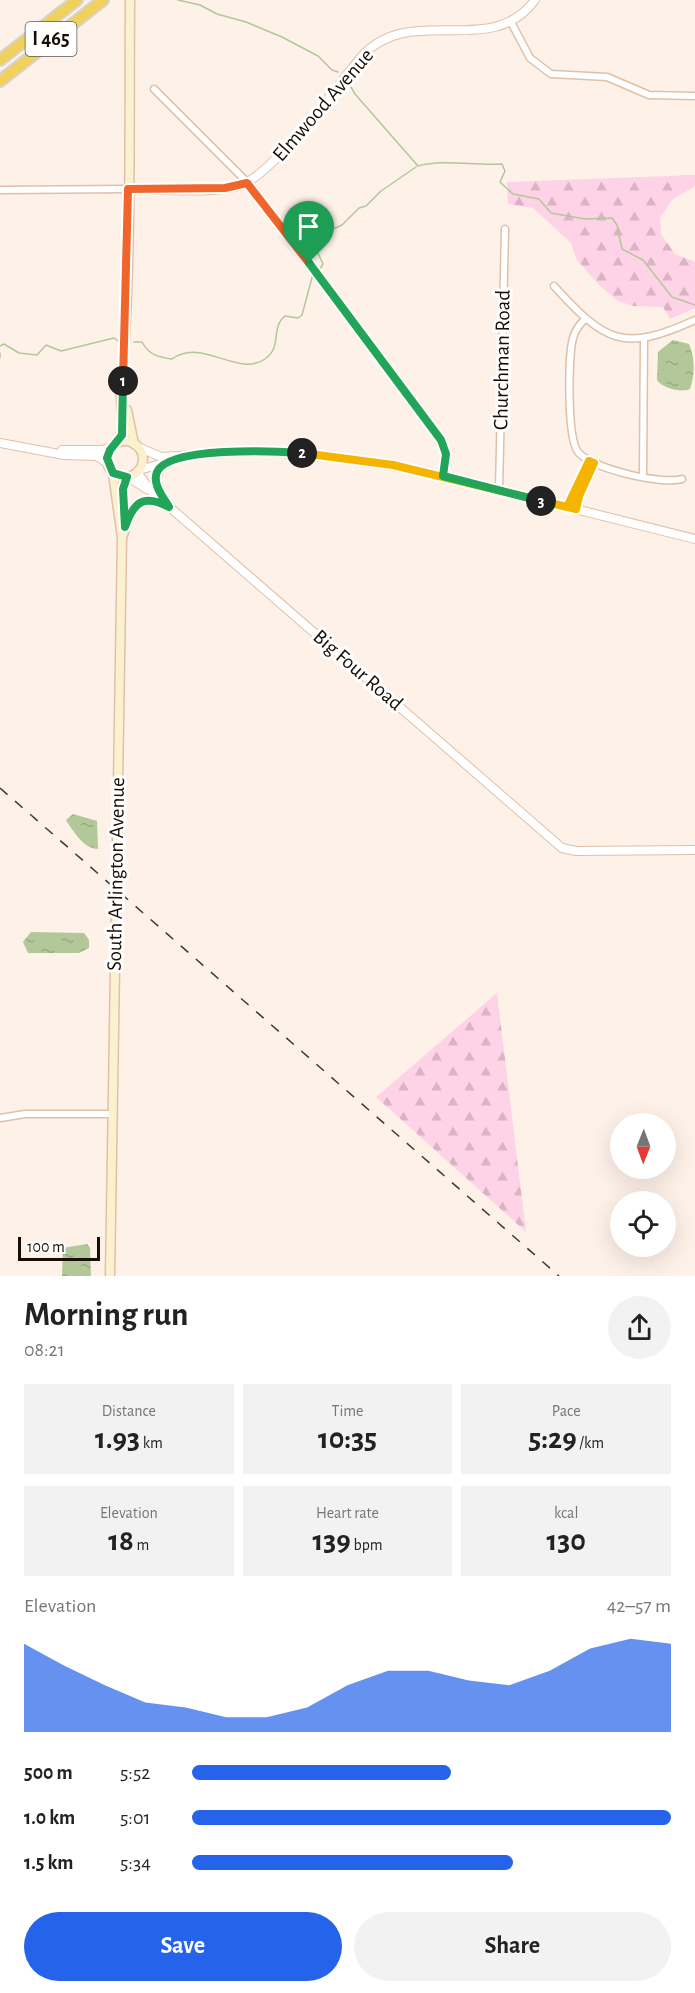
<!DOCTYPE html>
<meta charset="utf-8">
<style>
body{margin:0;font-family:"Alegreya Sans",sans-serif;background:#f2f2f2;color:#222;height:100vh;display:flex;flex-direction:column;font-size:22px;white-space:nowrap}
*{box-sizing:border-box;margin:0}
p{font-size:20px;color:#767676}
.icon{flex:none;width:33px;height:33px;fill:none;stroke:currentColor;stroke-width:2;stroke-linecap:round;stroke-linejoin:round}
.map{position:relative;height:1276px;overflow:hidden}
.sheet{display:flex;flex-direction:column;background:#fff;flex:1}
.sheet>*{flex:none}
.needle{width:39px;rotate:181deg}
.fabs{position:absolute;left:610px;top:1113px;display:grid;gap:12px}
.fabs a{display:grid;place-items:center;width:66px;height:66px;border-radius:50%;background:#fff;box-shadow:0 6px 24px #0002;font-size:30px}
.scale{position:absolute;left:18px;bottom:15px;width:82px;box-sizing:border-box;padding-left:6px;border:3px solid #180e06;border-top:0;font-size:16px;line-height:21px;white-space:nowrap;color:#180e06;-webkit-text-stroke:4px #fff;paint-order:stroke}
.pin{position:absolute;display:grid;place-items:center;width:51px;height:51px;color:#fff;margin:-62px -26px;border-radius:50% 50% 50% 0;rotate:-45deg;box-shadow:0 0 6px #0007}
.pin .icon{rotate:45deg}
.km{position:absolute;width:30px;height:30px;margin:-15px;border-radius:50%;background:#222;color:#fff;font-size:16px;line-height:30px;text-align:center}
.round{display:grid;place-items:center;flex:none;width:63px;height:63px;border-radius:32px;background:#f2f2f2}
.summary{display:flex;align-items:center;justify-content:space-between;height:102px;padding:0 24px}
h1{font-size:33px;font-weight:700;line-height:45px}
.metrics{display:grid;grid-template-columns:repeat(3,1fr);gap:9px;height:102px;padding:6px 24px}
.metrics div{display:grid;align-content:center;border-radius:0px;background:#f2f2f2;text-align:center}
.metrics b{font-size:30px;font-weight:700}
.metrics small{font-size:16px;font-weight:400}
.metrics p{font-size:16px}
.chart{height:168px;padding:12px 24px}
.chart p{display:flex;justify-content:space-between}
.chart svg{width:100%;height:108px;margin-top:6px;fill:#2563eb;opacity:.7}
.action{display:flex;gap:12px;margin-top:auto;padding:12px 24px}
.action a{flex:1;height:69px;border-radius:36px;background:#2563eb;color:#fff;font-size:24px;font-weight:700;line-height:69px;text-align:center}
.action a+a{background:#f2f2f2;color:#222}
ul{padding:0 24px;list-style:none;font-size:20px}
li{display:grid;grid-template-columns:96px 72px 1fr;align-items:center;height:45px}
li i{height:15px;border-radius:8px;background:#2563eb}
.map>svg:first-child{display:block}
.forest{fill:url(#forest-firs)}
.water{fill:url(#water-ripples)}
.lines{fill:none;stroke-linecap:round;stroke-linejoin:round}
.stream{stroke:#b2c898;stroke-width:1.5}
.minor-casing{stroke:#dfc0a9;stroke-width:9}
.tertiary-casing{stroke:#dfc0a9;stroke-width:10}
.secondary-casing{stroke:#dfc0a9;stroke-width:11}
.motorway-casing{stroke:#d5d4d2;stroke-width:14}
.minor{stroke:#fff;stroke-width:6}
.tertiary{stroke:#fff;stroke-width:8}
.secondary{stroke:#fbf1ce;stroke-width:8}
.motorway{stroke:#f1d15d;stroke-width:10}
.rail{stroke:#41372e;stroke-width:1.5;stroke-dasharray:10 10;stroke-linecap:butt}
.split-1-casing{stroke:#fff;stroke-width:12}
.split-2-casing{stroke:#fff;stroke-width:12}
.split-3-casing{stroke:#fff;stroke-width:12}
.split-4-casing{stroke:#fff;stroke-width:12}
.split-1{stroke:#f0652b;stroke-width:8}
.split-2{stroke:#22a559;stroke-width:8}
.split-3{stroke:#f5b400;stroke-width:8}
.split-4{stroke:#22a559;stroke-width:8}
.labels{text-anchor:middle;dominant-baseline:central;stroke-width:6;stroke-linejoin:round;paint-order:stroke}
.shield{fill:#fff;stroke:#5d5651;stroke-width:1.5}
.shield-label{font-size:20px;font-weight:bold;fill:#180e06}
.street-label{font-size:21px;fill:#180e06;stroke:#fff}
</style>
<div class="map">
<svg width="695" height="1276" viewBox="0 0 695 1276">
<defs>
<pattern id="forest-firs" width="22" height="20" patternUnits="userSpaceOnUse" patternTransform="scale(1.5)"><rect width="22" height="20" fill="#ffd3e7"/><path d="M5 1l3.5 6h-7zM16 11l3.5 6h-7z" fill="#dab4c5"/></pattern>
<pattern id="water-ripples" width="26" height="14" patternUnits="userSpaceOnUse" patternTransform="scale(1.5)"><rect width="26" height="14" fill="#b2c898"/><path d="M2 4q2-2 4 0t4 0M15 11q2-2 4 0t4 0" fill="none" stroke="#98ab82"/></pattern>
</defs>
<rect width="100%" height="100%" fill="#fef1e8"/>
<g class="forest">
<polygon points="695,175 695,186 672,200 660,218 661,234 675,254 695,262 695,308 670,319 663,307 633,306 618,301 599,285 577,260 571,243 533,208 508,204 507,182"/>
<polygon points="497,993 526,1232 376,1097"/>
</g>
<g class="water">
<path d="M673,340L689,344C695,358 695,374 690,389C681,393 662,388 657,380L658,352Z"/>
<path d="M73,814L97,821L98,849C84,849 73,831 66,820Z"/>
<polygon points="31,932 84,933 89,940 89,948 79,953 28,953 23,942"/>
<polygon points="87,1244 90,1248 91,1276 62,1276 63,1248"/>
</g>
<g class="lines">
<g class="stream">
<polyline points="178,0 200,5 217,14 246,22 282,37 318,56 332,70 338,72"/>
<path d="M348,82L355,94L418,166C444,159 475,166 502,164L505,171L500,182L513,194L539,199L551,213L585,219L612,218L617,225L622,249L643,260L672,297L695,305"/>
<polyline points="319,270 323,264 316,249 317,236 342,225 359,208 366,206 381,191 416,167"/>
<path d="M134,342H142C149,355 158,357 172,359C202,337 238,378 265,359C283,346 270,328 285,316L298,318L302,315L313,274"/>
<polyline points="0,346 4,344 19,353 37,355 46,345 61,351 114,338 118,341"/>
<polyline points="0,353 0,358"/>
</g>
<defs>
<g id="minor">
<polyline points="511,22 530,58 551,74 607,77 649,95 695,96"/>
<polyline points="154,89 252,187 441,440 446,455 443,476"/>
<polyline points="0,190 128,189"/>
<path d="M554,286C605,342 623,353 695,320"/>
<path d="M585,319C579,325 575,330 573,338C568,356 567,438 578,452C592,469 662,485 682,479"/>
<polyline points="643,476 644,339"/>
<polyline points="499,490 505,229"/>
<polyline points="567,507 589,461"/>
<polyline points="576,509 578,496 594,463"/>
<polyline points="0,1118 25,1114 113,1114"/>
</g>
<g id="tertiary">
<path d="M128,189C159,189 211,194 239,186C272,176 337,86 362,56C412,2 491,60 535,0"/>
<polyline points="0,443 64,455 97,456 107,463"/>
<polyline points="138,447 161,457 260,451 368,461 443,476 695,539"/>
<polyline points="62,450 102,450 112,447"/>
<path d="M164,463C153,477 156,486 165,500"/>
<polyline points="139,470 175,460"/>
<polyline points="137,472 151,491 562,848 576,851 695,850"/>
<polyline points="128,477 147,489"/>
</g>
<g id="secondary">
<polyline points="127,410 134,444"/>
<circle cx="125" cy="459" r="18"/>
<path d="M117,443C127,428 120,412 121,394C132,264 129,131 130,0"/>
<polyline points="125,521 123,489 127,477"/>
<path d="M123,535C132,507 138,492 169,507"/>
<polyline points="110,1276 122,538 113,473"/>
</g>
<g id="motorway">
<polyline points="0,60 77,0"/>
<polyline points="0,81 103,0"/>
</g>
</defs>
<use href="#minor" class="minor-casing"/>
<use href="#tertiary" class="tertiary-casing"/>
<use href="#secondary" class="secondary-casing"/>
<use href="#motorway" class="motorway-casing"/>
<use href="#minor" class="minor"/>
<use href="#tertiary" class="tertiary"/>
<use href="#secondary" class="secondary"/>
<use href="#motorway" class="motorway"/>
<polyline class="rail" points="0,788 559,1276"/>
</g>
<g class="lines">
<defs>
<polyline id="split-1" points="123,381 128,189 225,188 247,183 309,263"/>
<path id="split-2" d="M123,381L122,435L110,450L107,458L113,473L127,477L123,489L125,527C134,501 144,494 169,507C163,497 152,484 157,472C168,446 276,451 302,453"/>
<polyline id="split-3" points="302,453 393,465 567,507 589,461 594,463 579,496 576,509 541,501"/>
<polyline id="split-4" points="309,263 441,440 446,454 443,476 541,501"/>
</defs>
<use href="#split-1" class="split-1-casing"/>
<use href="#split-2" class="split-2-casing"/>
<use href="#split-3" class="split-3-casing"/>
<use href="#split-4" class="split-4-casing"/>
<use href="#split-1" class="split-1"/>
<use href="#split-2" class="split-2"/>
<use href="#split-3" class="split-3"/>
<use href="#split-4" class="split-4"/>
</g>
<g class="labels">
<rect class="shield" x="25.5" y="22" width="51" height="34" rx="4.5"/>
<g class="shield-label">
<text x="51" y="39">I 465</text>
</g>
<g class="street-label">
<text transform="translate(323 105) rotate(-49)">Elmwood Avenue</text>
<text transform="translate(502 360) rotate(-89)">Churchman Road</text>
<text transform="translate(358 670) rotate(41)">Big Four Road</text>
<text transform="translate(116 874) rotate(-89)">South Arlington Avenue</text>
</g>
</g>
</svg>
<div class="fabs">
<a><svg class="needle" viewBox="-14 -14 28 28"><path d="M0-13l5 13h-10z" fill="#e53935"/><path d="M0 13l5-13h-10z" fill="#767676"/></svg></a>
<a><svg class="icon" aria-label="locate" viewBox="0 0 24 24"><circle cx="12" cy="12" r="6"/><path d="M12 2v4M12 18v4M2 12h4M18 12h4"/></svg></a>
</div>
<div class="scale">100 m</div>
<div class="pin" style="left:309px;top:263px;background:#1e9e55"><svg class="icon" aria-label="arrive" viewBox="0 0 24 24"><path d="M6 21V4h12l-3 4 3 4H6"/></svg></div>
<b class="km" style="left:123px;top:381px">1</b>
<b class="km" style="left:302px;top:453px">2</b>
<b class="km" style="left:541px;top:501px">3</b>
</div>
<section class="sheet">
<div class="summary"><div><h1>Morning run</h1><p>08:21</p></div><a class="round"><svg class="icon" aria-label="share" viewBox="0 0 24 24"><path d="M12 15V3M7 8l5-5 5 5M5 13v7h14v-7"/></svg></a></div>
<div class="metrics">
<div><p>Distance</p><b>1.93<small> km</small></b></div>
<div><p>Time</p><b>10:35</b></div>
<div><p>Pace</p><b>5:29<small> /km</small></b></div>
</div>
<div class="metrics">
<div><p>Elevation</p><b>18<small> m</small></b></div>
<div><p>Heart rate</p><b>139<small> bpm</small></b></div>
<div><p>kcal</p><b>130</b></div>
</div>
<div class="chart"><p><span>Elevation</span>42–57 m</p>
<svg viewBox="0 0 160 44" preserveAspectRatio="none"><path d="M0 44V8L10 17L20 25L30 32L40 34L50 38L60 38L70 34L80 25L90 19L100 19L110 23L120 25L130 19L140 10L150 6L160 8V44z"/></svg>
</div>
<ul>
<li><b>500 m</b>5:52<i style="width:54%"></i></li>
<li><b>1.0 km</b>5:01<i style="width:100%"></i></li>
<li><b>1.5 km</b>5:34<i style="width:67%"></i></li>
</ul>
<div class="action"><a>Save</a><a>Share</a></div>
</section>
